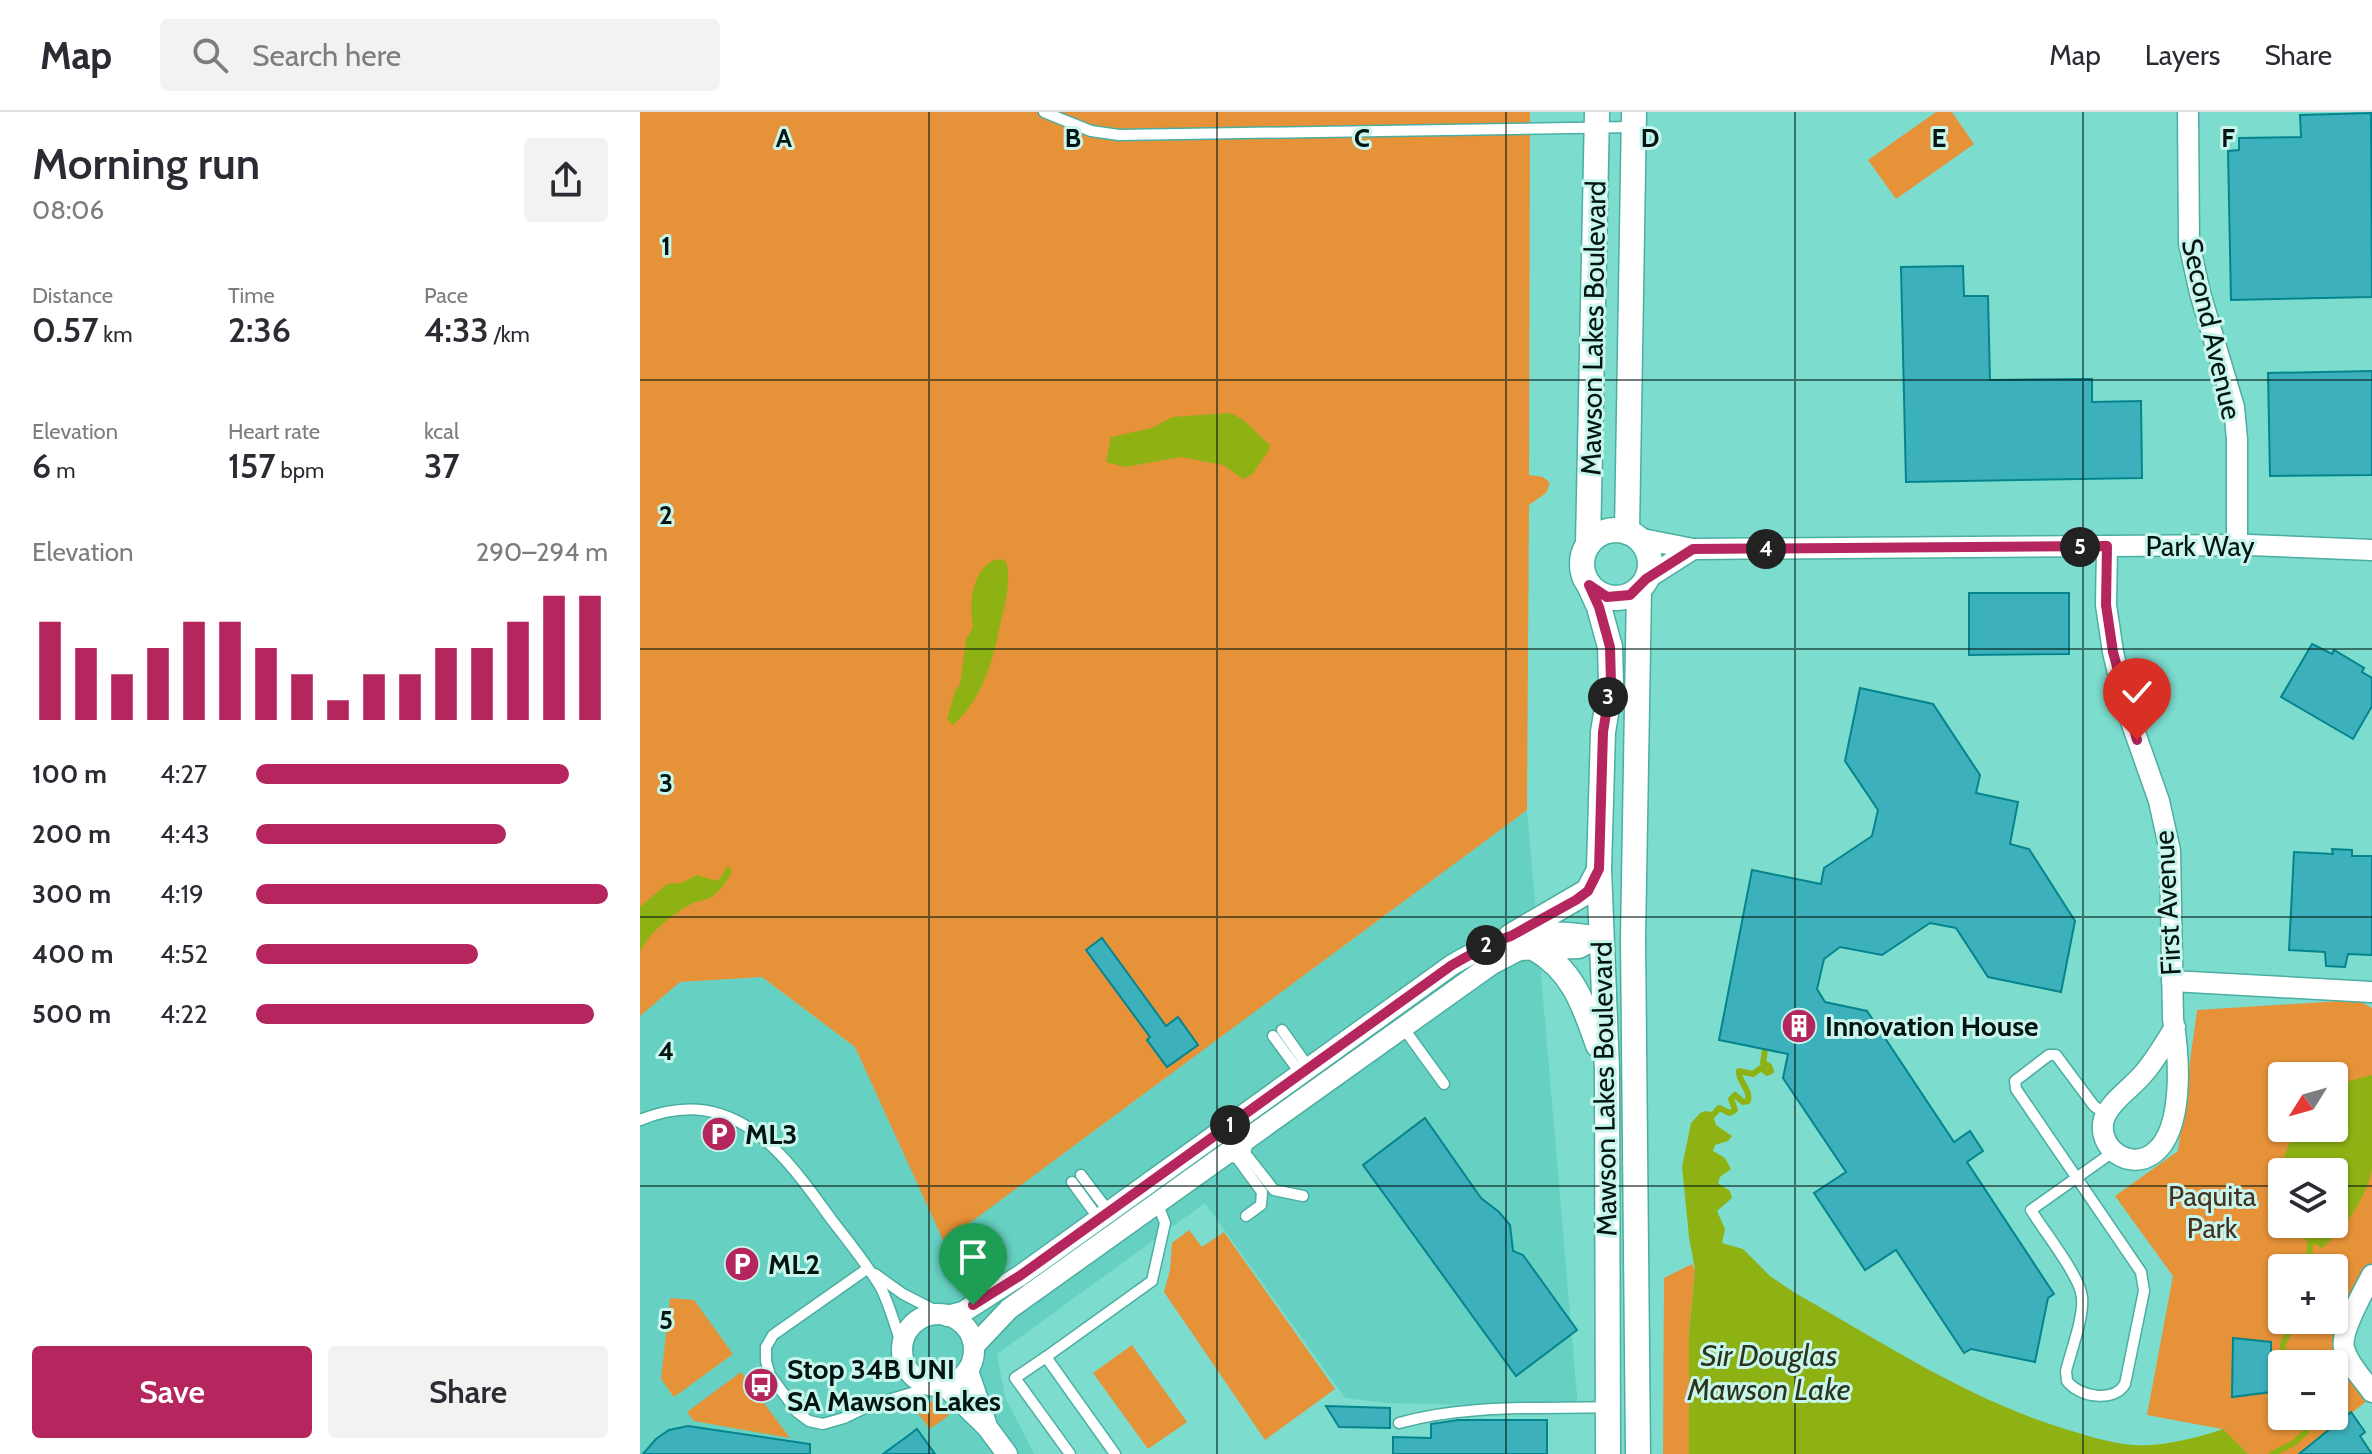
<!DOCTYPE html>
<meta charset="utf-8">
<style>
body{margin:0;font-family:Cabin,sans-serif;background:#f2f2f3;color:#2b2b33;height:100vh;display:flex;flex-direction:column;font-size:30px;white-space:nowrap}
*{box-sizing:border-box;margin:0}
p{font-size:26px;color:#7c7c81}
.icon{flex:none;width:44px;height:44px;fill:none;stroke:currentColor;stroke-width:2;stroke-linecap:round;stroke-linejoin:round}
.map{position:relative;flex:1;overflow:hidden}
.side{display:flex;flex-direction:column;background:#fff;width:640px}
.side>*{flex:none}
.needle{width:52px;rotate:233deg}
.fabs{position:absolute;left:1628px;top:950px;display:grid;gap:16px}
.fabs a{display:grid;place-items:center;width:80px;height:80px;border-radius:8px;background:#fff;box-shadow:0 2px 6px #0004;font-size:40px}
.pin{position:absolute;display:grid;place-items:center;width:68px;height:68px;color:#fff;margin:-82px -34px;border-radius:50% 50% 50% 0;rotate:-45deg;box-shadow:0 0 8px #0007}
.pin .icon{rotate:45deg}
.km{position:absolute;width:40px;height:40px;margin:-20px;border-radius:50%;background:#222;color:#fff;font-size:22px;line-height:40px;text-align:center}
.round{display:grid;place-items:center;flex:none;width:84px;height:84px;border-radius:8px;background:#f2f2f3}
.overview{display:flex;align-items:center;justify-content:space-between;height:136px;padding:0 32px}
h1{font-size:44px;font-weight:600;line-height:60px}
.stats{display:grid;grid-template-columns:repeat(3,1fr);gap:12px;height:136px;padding:8px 32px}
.stats div{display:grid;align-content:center}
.stats b{font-size:34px;font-weight:600}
.stats small{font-size:22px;font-weight:400}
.stats p{font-size:22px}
.chart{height:224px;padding:16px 32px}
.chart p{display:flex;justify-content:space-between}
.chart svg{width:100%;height:144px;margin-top:8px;stroke:#b4265d;stroke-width:6}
.action{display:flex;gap:16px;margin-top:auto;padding:16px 32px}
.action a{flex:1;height:92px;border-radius:8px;background:#b4265d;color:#fff;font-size:32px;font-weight:600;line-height:92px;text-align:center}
.action a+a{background:#f2f2f3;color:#2b2b33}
ul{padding:0 32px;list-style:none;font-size:26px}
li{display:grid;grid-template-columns:128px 96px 1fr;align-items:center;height:60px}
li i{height:20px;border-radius:10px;background:#b4265d}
header{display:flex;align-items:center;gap:48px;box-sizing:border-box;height:112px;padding:0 40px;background:#fff;border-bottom:2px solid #e1e1e2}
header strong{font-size:38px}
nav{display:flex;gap:44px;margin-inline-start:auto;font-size:28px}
.search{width:560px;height:72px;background:#f2f2f3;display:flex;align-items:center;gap:20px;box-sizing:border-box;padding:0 28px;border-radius:8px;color:#7c7c81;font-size:30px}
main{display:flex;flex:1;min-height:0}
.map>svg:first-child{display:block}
.built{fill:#66d1c2}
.green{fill:#e69239;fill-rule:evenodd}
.water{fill:#8eb214}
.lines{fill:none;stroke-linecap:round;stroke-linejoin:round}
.stream{stroke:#8eb214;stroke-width:6}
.building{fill:#3db1bb;stroke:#04848d;stroke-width:2}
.service-casing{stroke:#4baea0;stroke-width:13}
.minor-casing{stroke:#4baea0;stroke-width:23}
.tertiary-casing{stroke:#4baea0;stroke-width:27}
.service{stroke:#fff;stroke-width:10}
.minor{stroke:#fff;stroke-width:20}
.tertiary{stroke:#fff;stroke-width:24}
.route-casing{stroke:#fff;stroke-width:16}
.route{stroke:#b4265d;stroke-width:10}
.grid{fill:none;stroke:#021512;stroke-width:2;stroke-opacity:0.55}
.labels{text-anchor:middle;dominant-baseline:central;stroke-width:6;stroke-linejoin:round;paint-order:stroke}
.street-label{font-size:28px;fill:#021512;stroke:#c8f5ec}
.poi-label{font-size:28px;font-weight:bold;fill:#021512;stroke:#c8f5ec;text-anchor:start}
.park-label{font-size:28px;fill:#453220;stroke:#c8f5ec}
.water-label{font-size:30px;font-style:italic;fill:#2c341c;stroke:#c8f5ec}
.grid-label{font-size:26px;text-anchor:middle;font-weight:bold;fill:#021512;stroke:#c8f5ec;stroke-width:6;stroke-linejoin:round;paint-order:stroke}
</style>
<header>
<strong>Map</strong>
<div class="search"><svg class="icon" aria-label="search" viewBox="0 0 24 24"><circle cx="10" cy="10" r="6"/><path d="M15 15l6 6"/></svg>Search here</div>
<nav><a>Map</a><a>Layers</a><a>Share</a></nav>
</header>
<main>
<section class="side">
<div class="overview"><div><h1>Morning run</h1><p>08:06</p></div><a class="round"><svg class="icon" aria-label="share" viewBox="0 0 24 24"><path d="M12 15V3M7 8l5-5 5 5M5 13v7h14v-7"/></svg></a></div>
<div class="stats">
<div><p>Distance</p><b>0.57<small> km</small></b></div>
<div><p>Time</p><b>2:36</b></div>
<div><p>Pace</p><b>4:33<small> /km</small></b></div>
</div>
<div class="stats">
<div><p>Elevation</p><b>6<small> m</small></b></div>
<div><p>Heart rate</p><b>157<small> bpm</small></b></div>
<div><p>kcal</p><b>37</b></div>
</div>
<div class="chart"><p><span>Elevation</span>290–294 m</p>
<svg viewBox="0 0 160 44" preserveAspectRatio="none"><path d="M5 44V14M15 44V22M25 44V30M35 44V22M45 44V14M55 44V14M65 44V22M75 44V30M85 44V38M95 44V30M105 44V30M115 44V22M125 44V22M135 44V14M145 44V6M155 44V6"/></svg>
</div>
<ul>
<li><b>100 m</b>4:27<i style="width:89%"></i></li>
<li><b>200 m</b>4:43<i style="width:71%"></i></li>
<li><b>300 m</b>4:19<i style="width:100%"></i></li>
<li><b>400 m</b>4:52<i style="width:63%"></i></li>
<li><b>500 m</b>4:22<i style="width:96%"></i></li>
</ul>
<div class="action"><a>Save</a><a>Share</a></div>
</section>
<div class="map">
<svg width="1732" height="1342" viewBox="0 0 1732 1342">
<rect width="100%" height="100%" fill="#7cddcf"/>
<polygon class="built" points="887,698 938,1295 745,1291 705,1286 565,1091 357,1242 365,1285 394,1342 0,1342 0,898 40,870 122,865 215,935 305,1129"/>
<g class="green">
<polygon points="0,0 890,0 889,363 903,365 910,371 906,381 889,393 887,698 304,1130 215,935 122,865 40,870 0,904"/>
<polygon points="1296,0 1312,0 1334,32 1256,87 1228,48"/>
<path d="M1717,888L1732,896V1164L1704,1225L1732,1285L1669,1334L1674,1342H1608L1582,1317L1507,1303L1533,1164L1475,1084L1538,1039L1557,898ZM1642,964H1694V1016H1642ZM1642,1060H1694V1112H1642ZM1642,1156H1694V1208H1642ZM1642,1252H1694V1304H1642Z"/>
<polygon points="549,1118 562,1135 584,1120 695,1277 625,1328 524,1180 530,1158 532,1131"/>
<polygon points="1052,1152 1055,1158 1049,1222 1049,1342 1023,1342 1024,1166"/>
<polygon points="30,1186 54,1188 93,1242 34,1285 21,1267"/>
<polygon points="492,1233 547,1310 508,1337 453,1261"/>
<polygon points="101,1260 150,1326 54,1309 47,1300"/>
<polygon points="292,1290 309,1296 308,1304 290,1317 274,1296 281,1291"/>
</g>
<g class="water">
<path d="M589,301C608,307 615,321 630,333C628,344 618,351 613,362L603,367L583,353L541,345L485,355L466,350L471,325L512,316L532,305Z"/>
<path d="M358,447L366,449C372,474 364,493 359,518C352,552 341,589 313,613L307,607L315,579L320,573L326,527L333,516C329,492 331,455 358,447Z"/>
<path d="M88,754L92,759C88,768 80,779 72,785C67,788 58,789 53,791C32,802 11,819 0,839V795L27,772L41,771L57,763L78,769Z"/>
<path d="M1732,963C1732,992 1732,1029 1732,1057C1727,1085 1704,1118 1682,1136L1660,1125L1652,1112H1694V1060H1643L1644,1044L1656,1016H1694V978L1706,970Z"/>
<path d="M1066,999L1072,1000L1076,1013L1092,1024L1088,1029L1075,1033L1073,1039L1085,1046L1091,1057L1080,1065L1078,1071L1090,1079L1092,1086L1077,1099L1085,1117L1082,1131L1103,1137L1130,1164L1155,1181C1242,1230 1326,1286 1422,1316C1445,1323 1469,1331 1493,1333C1519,1335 1558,1326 1583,1317L1608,1342H1049V1222L1055,1158L1049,1125L1042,1055L1051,1011L1060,1001Z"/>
</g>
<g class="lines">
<g class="stream">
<path d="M1073,1003L1079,996L1090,1001L1095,998L1091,987L1095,983L1103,990L1108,989C1111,977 1098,970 1099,959L1113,962L1121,956L1127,961L1131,959L1129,954L1123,951L1125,938"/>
<polyline points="1669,1156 1670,1131"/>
<polyline points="1644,1252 1643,1232 1655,1208"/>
<polyline points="1632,1342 1654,1331 1666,1320 1666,1304"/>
</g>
</g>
<g class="building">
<polygon points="1731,1 1732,185 1591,188 1588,39 1599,38 1599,26 1661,25 1660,3"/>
<polygon points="1323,154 1324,184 1348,184 1350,268 1452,267 1452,290 1501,289 1502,366 1266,370 1261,155"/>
<polygon points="1732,259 1732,363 1630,364 1628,261"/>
<polygon points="1329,481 1429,481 1429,542 1329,543"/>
<polygon points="1672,532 1692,542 1694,538 1724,556 1722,560 1732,566 1732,594 1713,627 1641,585"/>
<polygon points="1220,576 1293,592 1340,663 1336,681 1378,690 1370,732 1389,737 1435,809 1421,880 1348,865 1316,816 1290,811 1242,843 1200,835 1184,847 1177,877 1185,890 1227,899 1314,1030 1330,1019 1343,1039 1327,1050 1414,1182 1408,1186 1395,1250 1331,1237 1324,1241 1256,1138 1225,1158 1174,1081 1206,1060 1143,966 1148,942 1079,928 1112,758 1181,772 1184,756 1232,724 1238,698 1205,649"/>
<polygon points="1692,737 1712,738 1712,744 1732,744 1732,843 1708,842 1705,855 1686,854 1685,840 1649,838 1654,740 1693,742"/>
<polygon points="462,826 526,914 538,905 558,933 527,955 507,928 510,925 446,838"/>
<polygon points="785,1006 841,1086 859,1100 870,1113 873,1139 883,1143 937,1218 876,1264 723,1053"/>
<polygon points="1593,1226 1631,1230 1631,1280 1592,1285"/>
<polygon points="686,1294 750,1296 750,1316 699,1315"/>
<polygon points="1711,1300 1725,1320 1720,1324 1732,1342 1659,1342"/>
<polygon points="818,1308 907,1308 907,1342 753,1342 753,1325 791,1326 791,1312"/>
<polygon points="48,1314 170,1332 170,1342 3,1342 16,1327 29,1318"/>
<polygon points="277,1317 295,1342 243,1342 269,1323"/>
</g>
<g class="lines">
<defs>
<g id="service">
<polyline points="404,0 451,19 479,23 993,15"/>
<polyline points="762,914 804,972"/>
<polyline points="642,918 669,956"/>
<polyline points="633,924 661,962"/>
<path d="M1466,1002L1454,994L1416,943H1409L1375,969L1376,977L1501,1160L1504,1179L1485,1272C1474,1291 1439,1285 1427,1269L1426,1259C1431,1239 1444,1205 1442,1185C1440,1164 1403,1118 1391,1098L1473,1040"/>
<path d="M0,1008C93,970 143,1040 191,1107C208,1129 227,1152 241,1176C250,1194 255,1214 262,1234"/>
<polyline points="608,1031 605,1041 634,1078 663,1084"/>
<polyline points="585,1044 597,1046 622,1080 621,1093 606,1104"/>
<polyline points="441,1063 469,1100"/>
<polyline points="432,1070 459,1107"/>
<polyline points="227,1157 133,1223 126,1235 126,1249 130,1263 157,1300 169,1309 183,1312 204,1306 231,1293 292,1275"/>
<polyline points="235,1162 263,1182 302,1202"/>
<polyline points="406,1245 375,1266 430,1342"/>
<path d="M759,1311C826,1292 899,1297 968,1295"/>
<polyline points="475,1342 406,1245 512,1169 525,1111 517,1090"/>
</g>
<g id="minor">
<polyline points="1548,0 1549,131 1560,181 1594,295 1597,327 1597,433"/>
<polyline points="997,426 1053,437 1609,433 1732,438"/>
<path d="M1467,434L1466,493L1473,540L1487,598L1519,689L1530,739L1533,907C1539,942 1545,1017 1514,1041C1489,1060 1456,1035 1464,1007C1470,989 1493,975 1504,961C1516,947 1525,931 1535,915"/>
<polyline points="1006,467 1053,437"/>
<polyline points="1532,869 1732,880"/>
<path d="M1732,1163C1724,1179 1700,1219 1704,1236C1708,1252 1723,1267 1732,1280"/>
<circle cx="298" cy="1238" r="36"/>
<path d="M307,1204L323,1200L381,1163L812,853C864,822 900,814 960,825"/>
<polyline points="334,1234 369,1197 852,852 879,838 939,836 960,825"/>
<polyline points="328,1259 346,1311"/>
<polyline points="305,1274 347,1315 367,1342"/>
</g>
<g id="tertiary">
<circle cx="976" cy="452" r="34"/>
<polyline points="987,420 994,0"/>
<polyline points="948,432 957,0"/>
<polyline points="949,473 959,495 970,535 971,571 963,620 959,757 967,958 968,1342"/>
<polyline points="871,824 948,779 959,758"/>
<path d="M894,836C933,858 944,893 958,933"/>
<polyline points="998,1342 993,827 999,477"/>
</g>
</defs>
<use href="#service" class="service-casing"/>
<use href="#minor" class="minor-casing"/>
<use href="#tertiary" class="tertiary-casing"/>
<use href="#service" class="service"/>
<use href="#minor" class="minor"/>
<use href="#tertiary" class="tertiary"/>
</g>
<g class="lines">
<defs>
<polyline id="route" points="333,1193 381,1163 812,853 851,831 871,824 936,788 948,779 959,757 963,620 971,571 970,535 959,495 949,473 967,485 990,483 1006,467 1053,437 1467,434 1466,493 1473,540 1497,628"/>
</defs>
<use href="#route" class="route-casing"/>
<use href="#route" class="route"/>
</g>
<path class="grid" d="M289,0V1342M577,0V1342M866,0V1342M1155,0V1342M1443,0V1342M0,268H1732M0,537H1732M0,805H1732M0,1074H1642M1694,1074H1732"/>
<defs>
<symbol id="building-disc" viewBox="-11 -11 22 22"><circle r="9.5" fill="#b4265d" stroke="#c8f5ec"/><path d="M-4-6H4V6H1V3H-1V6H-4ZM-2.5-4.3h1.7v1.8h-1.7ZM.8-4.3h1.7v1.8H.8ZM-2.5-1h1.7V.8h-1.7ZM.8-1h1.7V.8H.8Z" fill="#fff"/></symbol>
<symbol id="parking-disc" viewBox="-11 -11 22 22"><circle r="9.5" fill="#b4265d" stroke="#c8f5ec"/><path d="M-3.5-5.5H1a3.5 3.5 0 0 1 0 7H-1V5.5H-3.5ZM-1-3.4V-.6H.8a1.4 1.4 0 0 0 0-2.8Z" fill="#fff"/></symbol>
<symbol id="bus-disc" viewBox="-11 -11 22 22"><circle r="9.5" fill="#b4265d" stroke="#c8f5ec"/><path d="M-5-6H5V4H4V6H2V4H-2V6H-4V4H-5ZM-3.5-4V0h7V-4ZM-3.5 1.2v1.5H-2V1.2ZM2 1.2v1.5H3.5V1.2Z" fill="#fff"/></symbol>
</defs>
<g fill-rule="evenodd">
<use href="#building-disc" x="1139" y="894" width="40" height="40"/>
<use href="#parking-disc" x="59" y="1002" width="40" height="40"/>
<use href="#parking-disc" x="82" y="1132" width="40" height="40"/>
<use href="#bus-disc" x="101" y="1253" width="40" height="40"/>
</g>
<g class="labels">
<g class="street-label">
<text transform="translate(953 216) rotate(-89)">Mawson Lakes Boulevard</text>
<text transform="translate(1572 217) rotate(77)">Second Avenue</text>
<text x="1560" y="434">Park Way</text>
<text transform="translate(1527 791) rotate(-93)">First Avenue</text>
<text transform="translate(964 977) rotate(-91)">Mawson Lakes Boulevard</text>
</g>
<g class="poi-label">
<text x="1185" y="914">Innovation House</text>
<text x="105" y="1022">ML3</text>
<text x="128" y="1152">ML2</text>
<text x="147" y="1257">Stop 34B UNI<tspan x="147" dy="32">SA Mawson Lakes</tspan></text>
</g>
<g class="park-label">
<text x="1572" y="1084">Paquita<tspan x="1572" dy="32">Park</tspan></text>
</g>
<g class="water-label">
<text x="1129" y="1243">Sir Douglas<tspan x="1129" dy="34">Mawson Lake</tspan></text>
</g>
</g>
<g class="grid-label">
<text x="144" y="35">A</text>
<text x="433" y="35">B</text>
<text x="722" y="35">C</text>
<text x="1010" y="35">D</text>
<text x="1299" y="35">E</text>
<text x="1588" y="35">F</text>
<text x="26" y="143">1</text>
<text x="26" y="412">2</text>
<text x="26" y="680">3</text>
<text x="26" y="948">4</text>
<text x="26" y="1217">5</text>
</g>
</svg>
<div class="fabs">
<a><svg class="needle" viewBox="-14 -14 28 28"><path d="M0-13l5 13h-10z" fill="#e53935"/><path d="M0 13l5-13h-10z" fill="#7c7c81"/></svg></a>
<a><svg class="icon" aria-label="layers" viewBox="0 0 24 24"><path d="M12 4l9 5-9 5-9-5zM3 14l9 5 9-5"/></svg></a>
<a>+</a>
<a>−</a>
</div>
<div class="pin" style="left:333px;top:1193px;background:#1e9e55"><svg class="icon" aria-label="arrive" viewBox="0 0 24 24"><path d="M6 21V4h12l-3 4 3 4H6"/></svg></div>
<div class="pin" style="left:1497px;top:628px;background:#d93025"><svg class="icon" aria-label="check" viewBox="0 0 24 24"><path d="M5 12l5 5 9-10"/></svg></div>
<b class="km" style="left:590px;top:1013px">1</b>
<b class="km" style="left:846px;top:833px">2</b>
<b class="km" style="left:968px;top:585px">3</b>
<b class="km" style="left:1126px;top:437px">4</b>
<b class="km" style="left:1440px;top:435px">5</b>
</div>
</main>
